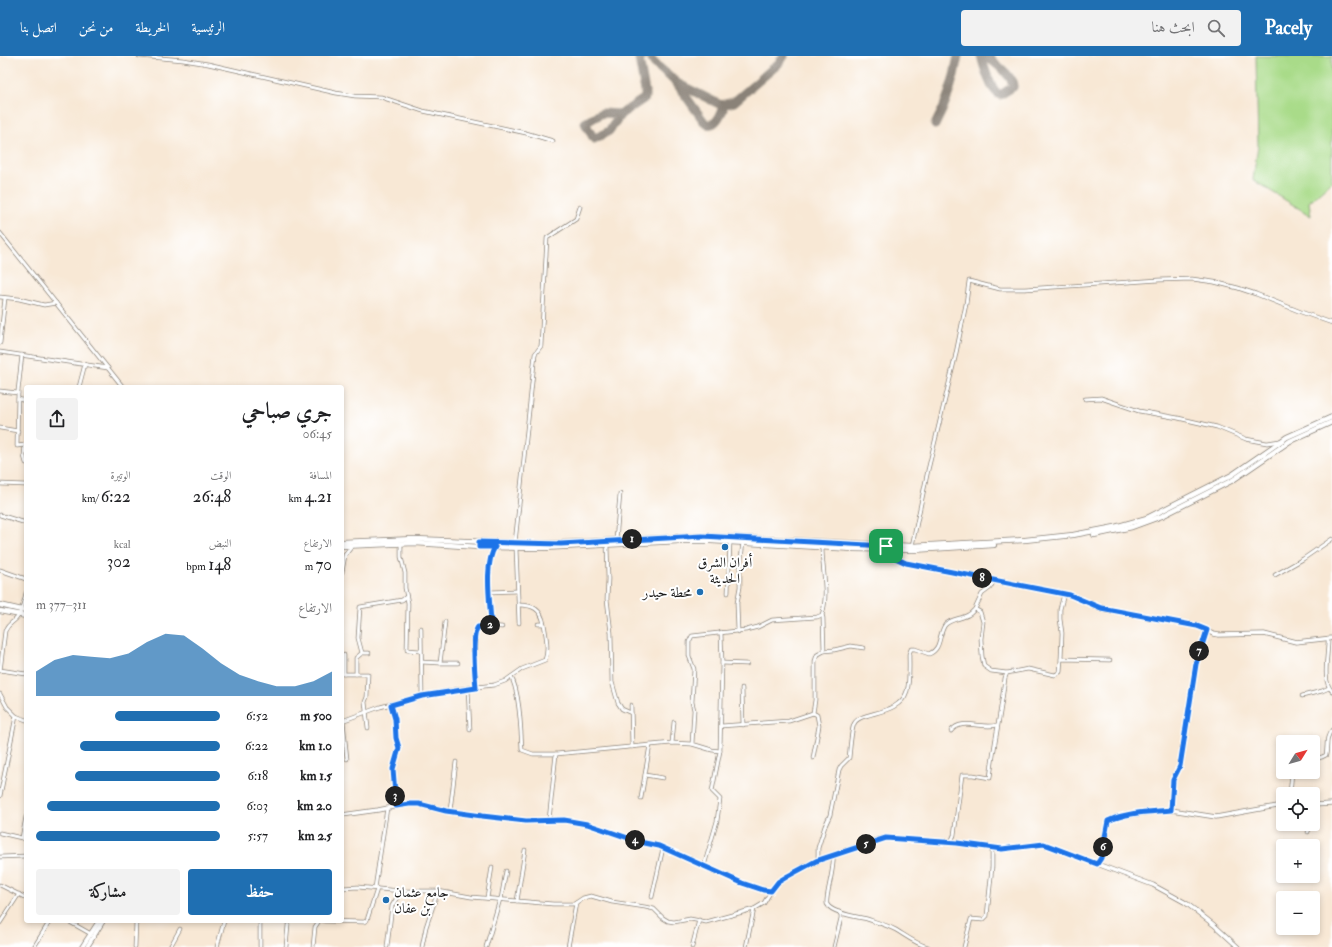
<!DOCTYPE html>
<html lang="ar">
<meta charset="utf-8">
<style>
body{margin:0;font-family:"IM FELL Double Pica",Amiri,serif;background:#f2f2f2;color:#202124;direction:rtl;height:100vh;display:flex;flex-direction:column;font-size:15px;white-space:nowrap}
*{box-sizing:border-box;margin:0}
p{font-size:13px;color:#757577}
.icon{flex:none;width:22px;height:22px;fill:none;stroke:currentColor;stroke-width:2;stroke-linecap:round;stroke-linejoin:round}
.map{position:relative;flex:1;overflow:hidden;direction:ltr}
.panel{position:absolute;left:24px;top:329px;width:320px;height:538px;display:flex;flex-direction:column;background:#fff;border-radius:4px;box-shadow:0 2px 6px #0003;direction:rtl}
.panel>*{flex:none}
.needle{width:26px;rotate:53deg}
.fabs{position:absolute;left:1276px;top:679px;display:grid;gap:8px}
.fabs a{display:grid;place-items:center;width:44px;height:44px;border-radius:4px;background:#fff;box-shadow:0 2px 6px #0003;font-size:20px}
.pin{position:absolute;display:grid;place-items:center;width:34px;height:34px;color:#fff;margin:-17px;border-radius:8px;box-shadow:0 2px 6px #0006}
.km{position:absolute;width:20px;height:20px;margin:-10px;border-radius:50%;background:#222;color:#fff;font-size:11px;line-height:20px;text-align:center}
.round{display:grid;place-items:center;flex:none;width:42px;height:42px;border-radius:4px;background:#f2f2f2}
.overview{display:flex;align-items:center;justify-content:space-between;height:68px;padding:0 12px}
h1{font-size:22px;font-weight:600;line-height:30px}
.metrics{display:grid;grid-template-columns:repeat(3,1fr);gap:6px;height:68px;padding:4px 12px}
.metrics div{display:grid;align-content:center}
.metrics b{font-size:17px;font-weight:600}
.metrics small{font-size:11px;font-weight:400}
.metrics p{font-size:11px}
.chart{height:112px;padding:8px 12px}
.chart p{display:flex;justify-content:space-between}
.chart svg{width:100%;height:72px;margin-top:4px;fill:#1f6fb2;opacity:.7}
.cta{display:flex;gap:8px;margin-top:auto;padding:8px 12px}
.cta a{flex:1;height:46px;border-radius:4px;background:#1f6fb2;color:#fff;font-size:16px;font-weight:600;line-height:46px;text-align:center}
.cta a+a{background:#f2f2f2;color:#202124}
ul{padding:0 12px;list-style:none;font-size:13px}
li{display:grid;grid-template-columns:64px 48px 1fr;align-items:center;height:30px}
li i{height:10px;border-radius:5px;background:#1f6fb2}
header{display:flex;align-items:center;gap:24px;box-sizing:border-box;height:56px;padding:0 20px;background:#1f6fb2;color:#fff}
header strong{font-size:19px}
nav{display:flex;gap:22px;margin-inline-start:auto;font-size:14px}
.search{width:280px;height:36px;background:#f2f2f2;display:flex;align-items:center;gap:10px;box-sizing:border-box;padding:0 14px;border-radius:4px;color:#757577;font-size:15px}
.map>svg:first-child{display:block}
.green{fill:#a9db89;stroke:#627c52}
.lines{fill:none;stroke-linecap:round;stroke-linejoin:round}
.taxiway{stroke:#8a8278;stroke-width:9}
.minor-casing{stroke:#8a8278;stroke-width:4.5}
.tertiary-casing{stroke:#8a8278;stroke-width:5}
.secondary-casing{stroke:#8a8278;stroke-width:5.5}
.primary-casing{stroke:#8a8278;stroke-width:6}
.minor{stroke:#fff;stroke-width:3}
.tertiary{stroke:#fff;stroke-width:3.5}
.secondary{stroke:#fff;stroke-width:4}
.primary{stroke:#fff;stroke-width:4.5}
.route-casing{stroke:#fff;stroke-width:8}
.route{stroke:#1a73e8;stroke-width:5}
.poi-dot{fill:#1f6fb2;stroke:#fff;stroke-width:1.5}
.labels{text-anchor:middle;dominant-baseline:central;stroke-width:4;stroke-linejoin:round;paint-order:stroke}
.poi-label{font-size:14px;fill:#1c1c1c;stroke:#fff}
</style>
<header>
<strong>Pacely</strong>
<div class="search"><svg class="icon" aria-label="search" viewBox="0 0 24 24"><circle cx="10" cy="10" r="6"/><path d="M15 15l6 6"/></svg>ابحث هنا</div>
<nav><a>الرئيسية</a><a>الخريطة</a><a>من نحن</a><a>اتصل بنا</a></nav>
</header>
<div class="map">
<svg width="1332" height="891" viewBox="0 0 1332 891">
<rect width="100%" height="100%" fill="#fff"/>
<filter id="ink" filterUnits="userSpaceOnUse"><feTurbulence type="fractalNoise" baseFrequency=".025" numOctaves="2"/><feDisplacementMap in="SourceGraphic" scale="8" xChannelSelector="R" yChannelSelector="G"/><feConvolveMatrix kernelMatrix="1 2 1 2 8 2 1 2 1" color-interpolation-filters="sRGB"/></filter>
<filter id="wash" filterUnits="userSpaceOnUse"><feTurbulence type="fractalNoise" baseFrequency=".012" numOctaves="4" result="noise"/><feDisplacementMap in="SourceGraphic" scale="16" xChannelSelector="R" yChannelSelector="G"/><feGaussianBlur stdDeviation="0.9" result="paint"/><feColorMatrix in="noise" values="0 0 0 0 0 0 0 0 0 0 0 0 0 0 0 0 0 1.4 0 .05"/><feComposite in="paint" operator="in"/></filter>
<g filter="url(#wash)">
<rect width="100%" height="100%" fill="#f8e8d5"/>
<polygon class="green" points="1256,0 1332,0 1332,125 1309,146 1311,160 1253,124 1258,89"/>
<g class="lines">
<g class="taxiway">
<polyline points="649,0 654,7 677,27 721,49 734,46 778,8 784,0"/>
<path d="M981,0C984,10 990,34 1000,39L1013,31C1014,20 995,8 987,0"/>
<path d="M677,28L705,67C714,72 719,62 723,54L721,49"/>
<polygon points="602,57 621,58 609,75 594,83 585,67"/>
<polyline points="621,58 645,42 645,35 639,3 643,0"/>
<path d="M935,69C947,47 954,24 958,0"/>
</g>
</g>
</g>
<g filter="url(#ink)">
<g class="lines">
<defs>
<g id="minor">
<polyline points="139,0 183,4 208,8 336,37 355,40 381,41 423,55 526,77 553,85"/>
<polyline points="0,177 123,331"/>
<polyline points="0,241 19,243 44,249 56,247"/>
<polyline points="0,287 5,242"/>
<polyline points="0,296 108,312"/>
<polyline points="22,299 18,335 17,390 25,389 24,400 26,407"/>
<polyline points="79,331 85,308"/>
<polyline points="0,335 18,337"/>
<polyline points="18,343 26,345"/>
<polyline points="1085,343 1101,342 1139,355 1178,362 1217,371 1246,383 1256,385 1267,387 1280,385"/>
<polyline points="0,372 18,375"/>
<polyline points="0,428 26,429"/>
<polyline points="0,459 26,467"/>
<polyline points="616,484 620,438"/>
<polyline points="515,487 535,298 541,290 547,182 576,163 580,151"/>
<polyline points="401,488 401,501 405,517 405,532 408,547 407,594 420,595"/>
<polyline points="607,489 608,523 607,543 611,577 612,626 618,647 622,653 631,657"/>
<polyline points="912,490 928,414 955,302 966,248 969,225 1000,233 1025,233 1159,224 1192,223 1214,226 1238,232 1256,238 1301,256 1332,267"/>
<path d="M822,491C822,513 829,538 822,559L823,562L824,595"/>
<polyline points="516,492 519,567"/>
<polyline points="0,514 26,523"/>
<polyline points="342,516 345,499 353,489"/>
<polyline points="1275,519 1303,503 1332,483"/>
<polyline points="994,525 990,532 982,538 975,553 980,556 983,566 981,583 982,600 984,610 991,615 1007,617"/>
<polyline points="490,536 517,535"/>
<polyline points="728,537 730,486"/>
<path d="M519,549C533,549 541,553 544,568"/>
<path d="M490,570L491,566C490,547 484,507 495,491"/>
<polyline points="421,572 422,640"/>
<polyline points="738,576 737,547 740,531 740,512 743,486"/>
<path d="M1328,582C1329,596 1321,625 1332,635"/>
<polyline points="362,597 369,597"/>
<polyline points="1061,603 1062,577 1060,563 1060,553 1064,538"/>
<polyline points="421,606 440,607 445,566"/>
<polyline points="440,607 458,607"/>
<polyline points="722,607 747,608"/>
<polyline points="0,614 26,618"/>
<path d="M0,615L5,575C9,567 11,568 16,563C22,557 24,545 26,537"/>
<polyline points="342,618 356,618 356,602 362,597 358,582 360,551 402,544 406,541"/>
<polyline points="344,618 344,599"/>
<polyline points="356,618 368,618 367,641 365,646 368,672"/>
<path d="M511,621C520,635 521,677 522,694L533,698H556L672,687L692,688L712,694L720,695L712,735L720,743L717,765L704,810"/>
<polyline points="468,632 470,674"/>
<path d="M476,632C475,619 471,579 478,571L490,570L502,571"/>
<polyline points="742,632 743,669"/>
<polyline points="0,638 7,651 16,660 26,664"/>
<polyline points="1302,640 1322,635 1329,632"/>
<polyline points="391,649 395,663 396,682 399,692 393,713 396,750"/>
<polyline points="631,649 632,691"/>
<polyline points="813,657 815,644 815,605 817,599 824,595 834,594 851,590 864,592"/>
<path d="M342,665L380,651L422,640L459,633L494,629L505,625L522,613L545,604C549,594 546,579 544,568H538"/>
<polyline points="343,665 347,703"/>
<polyline points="721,670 789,665 813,657"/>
<path d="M951,675C962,661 983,674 997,669"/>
<polyline points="672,687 674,666"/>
<polyline points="692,688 694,654 692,646 694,613 689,600 689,586 692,580 746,574 758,571 772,564 817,561 822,559"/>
<polyline points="720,695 722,607 721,576"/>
<polyline points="813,702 819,670 817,659 813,657"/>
<path d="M1313,703L1322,701L1326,699C1328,690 1325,681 1332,674"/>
<polyline points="645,719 663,722"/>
<polyline points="1290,738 1292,716"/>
<polyline points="0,740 16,660"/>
<polyline points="641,742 650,689"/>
<polyline points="1171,754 1173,724 1180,710 1196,608 1207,574"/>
<polyline points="450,755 456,706"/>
<polyline points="1313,763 1315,749"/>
<polyline points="549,764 556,698"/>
<polyline points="1308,776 1311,768"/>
<polyline points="0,777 26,783"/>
<polyline points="22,782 26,761"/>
<path d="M951,786L954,779L962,719H973L990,722C994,688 1001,656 1005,622L1007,617L1028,613L1055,619L1060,616L1061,603L1110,604"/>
<path d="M833,800C835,812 825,841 827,848C831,857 858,861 867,863C876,866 887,869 896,874C906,880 916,888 928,891"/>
<polyline points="0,801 26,800"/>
<path d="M818,804V792L825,770L830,759L839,714L841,710L849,702C850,694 851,675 854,668C860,654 899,661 907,635C910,625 909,609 909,598L911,593H915L929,598C942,593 938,579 945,569C950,563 961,563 968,559C971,558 973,555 975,553"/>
<polyline points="0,829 26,842"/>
<polyline points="342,832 358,831 401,835 438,835 471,841 553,848 574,848 583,842 591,840 612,846 645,851 654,853 663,862 668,865 674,866 690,863 706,866 754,853 764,847 771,835"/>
<polyline points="375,832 387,752"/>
<polyline points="652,841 663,792"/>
<polyline points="487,842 492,811"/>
<polyline points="501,843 506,815"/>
<polyline points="517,845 525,794"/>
<polyline points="68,865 91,878"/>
<polyline points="324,865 364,866 367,864 377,833"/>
<polyline points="0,867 19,838"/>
<polyline points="34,891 50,865"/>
<polyline points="135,891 136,865"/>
<polyline points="170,891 180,873"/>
<polyline points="217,891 224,865"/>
<polyline points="260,891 260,865"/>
<polyline points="286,891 288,869"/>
<polyline points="313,891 315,871 319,865"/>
<polyline points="387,891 392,850 401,835"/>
<polyline points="422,891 426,871 438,835"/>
<polyline points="486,891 500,843"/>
<polyline points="568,891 576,847"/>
<polyline points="692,891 699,864"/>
<polyline points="746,891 754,853"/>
<polyline points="834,891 841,862 841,859 839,856"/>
<polyline points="964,891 971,863 983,864 987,860 992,811 992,792"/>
</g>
<g id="tertiary">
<polyline points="886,494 893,501 907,507 1070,539 1101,552 1197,570 1213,578 1219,579 1264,578 1296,586 1332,582"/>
<polyline points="1313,749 1332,748"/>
<polyline points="342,759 378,754 409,748 419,748 447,755 481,760 526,765 564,764 587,768 640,786 659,790 742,827 763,834 771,835 778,826 809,808 873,785 886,782 957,787 1002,793 1044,788 1153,829 1186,847 1214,869 1238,891"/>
<polyline points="1097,807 1101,802 1108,765 1116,761 1151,756 1171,754 1216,761 1283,749"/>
</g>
<g id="secondary">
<polyline points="82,891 99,865"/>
<polyline points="87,891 103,865"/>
</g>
<g id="primary">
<polyline points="1094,479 1132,471 1162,460 1233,424 1290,385 1332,366"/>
<polyline points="342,486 415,483 515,487 561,487 702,480 912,490 1025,484 1073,479 1115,471 1147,462 1232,419 1287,381 1332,361"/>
<polyline points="342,490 415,487 479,491 543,492 680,485 711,485 853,493 913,494 994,489"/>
<polyline points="0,549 26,555"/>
<polyline points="0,555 26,560"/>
</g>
</defs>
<use href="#minor" class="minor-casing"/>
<use href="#tertiary" class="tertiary-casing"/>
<use href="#secondary" class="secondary-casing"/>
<use href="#primary" class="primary-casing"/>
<use href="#minor" class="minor"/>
<use href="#tertiary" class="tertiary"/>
<use href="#secondary" class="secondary"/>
<use href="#primary" class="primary"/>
</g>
</g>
<g class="lines" filter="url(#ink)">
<defs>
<path id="route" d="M702,480L886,490V494L893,501L906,507L1070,539L1101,552L1197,570L1207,574L1196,608L1180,710L1173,724L1171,754C1150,756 1127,756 1108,765L1101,802L1097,808L1044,788L1002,793L957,787L886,782L816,805L788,820L778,826L771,835L763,834L742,827L659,790L640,786L587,768L564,764L526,765L482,760L446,755L419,748H409L396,750L393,713L399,692L396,682L395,663L391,649L422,640L476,632C475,619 471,579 478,571L490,570L491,566C490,546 484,508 495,491H479V486L561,488Z"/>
</defs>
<use href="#route" class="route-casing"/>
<use href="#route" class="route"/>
</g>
<g class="poi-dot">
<circle cx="725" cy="491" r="4"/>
<circle cx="700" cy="536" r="4"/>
<circle cx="386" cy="844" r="4"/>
</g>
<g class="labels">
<g class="poi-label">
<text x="725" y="506">أفران الشرق<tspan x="725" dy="16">الحديثة</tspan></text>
<text x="692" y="536" text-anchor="end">محطة حيدر</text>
<text x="394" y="836" text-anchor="start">جامع عثمان<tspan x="394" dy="16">بن عفان</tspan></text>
</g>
</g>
</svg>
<div class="fabs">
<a><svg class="needle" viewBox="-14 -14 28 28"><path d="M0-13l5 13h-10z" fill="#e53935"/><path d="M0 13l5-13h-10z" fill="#757577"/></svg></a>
<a><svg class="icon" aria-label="locate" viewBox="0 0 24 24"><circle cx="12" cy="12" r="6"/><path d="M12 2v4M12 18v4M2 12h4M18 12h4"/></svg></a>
<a>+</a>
<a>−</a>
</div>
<div class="pin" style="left:886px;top:490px;background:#1e9e55"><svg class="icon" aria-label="arrive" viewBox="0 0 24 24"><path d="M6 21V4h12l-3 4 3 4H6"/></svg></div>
<b class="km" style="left:632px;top:483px">1</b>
<b class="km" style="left:490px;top:569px">2</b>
<b class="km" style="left:395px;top:740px">3</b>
<b class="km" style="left:635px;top:784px">4</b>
<b class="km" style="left:866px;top:788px">5</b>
<b class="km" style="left:1103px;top:791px">6</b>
<b class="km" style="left:1199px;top:595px">7</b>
<b class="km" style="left:982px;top:522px">8</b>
<section class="panel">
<div class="overview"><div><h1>جري صباحي</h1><p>06:45</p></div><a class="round"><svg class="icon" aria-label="share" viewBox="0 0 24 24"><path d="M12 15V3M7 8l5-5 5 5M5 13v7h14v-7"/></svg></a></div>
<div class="metrics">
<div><p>المسافة</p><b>4.21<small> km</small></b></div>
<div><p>الوقت</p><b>26:48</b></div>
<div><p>الوتيرة</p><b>6:22<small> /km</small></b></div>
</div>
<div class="metrics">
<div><p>الارتفاع</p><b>70<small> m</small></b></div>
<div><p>النبض</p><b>148<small> bpm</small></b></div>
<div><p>kcal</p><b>302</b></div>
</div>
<div class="chart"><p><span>الارتفاع</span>311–377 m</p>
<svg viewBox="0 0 160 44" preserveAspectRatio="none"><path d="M0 44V29L10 22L20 19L30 20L40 21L50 18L60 11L70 6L80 7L90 15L100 24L110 31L120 35L130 38L140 38L150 35L160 29V44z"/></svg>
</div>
<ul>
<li><b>500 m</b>6:52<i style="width:57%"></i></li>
<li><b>1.0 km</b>6:22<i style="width:76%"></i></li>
<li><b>1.5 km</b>6:18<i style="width:79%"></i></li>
<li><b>2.0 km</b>6:03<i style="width:94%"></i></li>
<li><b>2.5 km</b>5:57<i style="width:100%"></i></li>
</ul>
<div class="cta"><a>حفظ</a><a>مشاركة</a></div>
</section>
</div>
